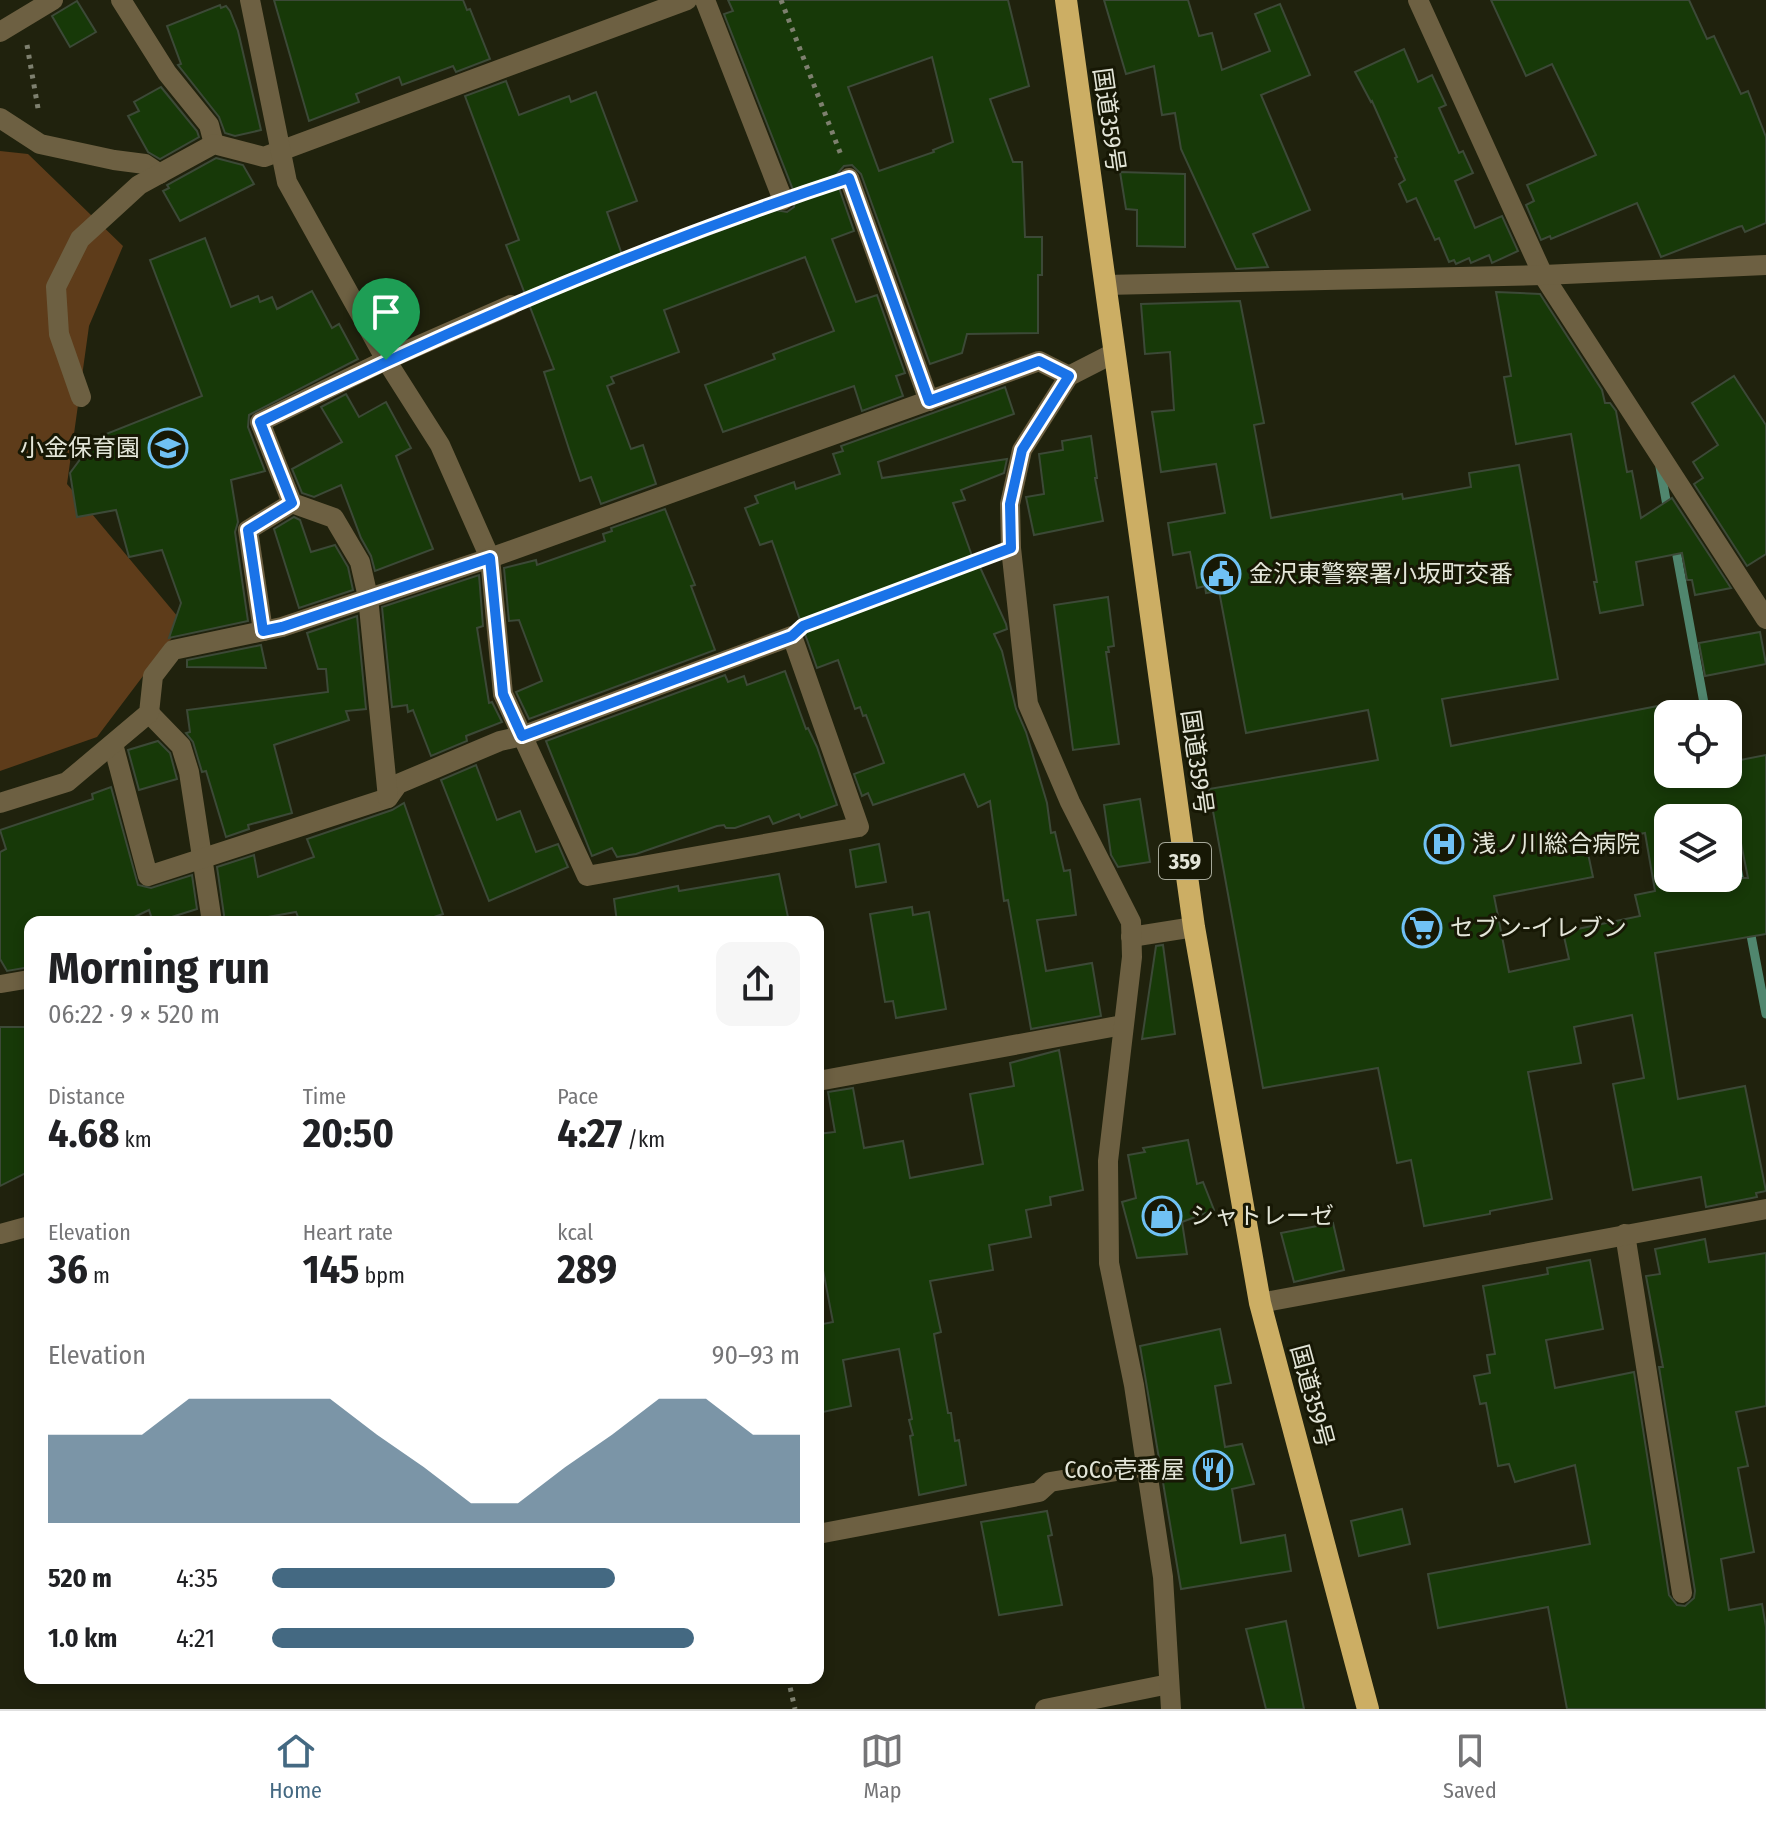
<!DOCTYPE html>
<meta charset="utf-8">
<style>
body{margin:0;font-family:"Fira Sans Condensed","Noto Sans JP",sans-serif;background:#f6f6f6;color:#202124;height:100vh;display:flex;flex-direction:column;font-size:30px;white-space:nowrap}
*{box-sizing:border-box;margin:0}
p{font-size:26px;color:#757577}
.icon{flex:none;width:44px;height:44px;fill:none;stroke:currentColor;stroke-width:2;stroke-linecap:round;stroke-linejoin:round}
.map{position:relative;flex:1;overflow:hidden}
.sheet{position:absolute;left:24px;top:916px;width:800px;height:768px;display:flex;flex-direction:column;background:#fff;border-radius:16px;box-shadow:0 4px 12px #0003}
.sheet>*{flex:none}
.buttons{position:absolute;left:1654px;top:700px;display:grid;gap:16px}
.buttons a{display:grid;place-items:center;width:88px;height:88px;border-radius:16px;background:#fff;box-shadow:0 4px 12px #0003;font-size:40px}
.pin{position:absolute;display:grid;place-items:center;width:68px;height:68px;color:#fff;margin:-82px -34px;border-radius:50% 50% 50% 0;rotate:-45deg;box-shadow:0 0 8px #0007}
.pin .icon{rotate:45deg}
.round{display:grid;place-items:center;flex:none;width:84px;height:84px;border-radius:16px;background:#f6f6f6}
.headline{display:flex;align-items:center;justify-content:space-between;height:136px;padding:0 24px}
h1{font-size:44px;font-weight:700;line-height:60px}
.figures{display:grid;grid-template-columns:repeat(3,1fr);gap:12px;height:136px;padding:8px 24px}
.figures div{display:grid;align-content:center}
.figures b{font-size:40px;font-weight:700}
.figures small{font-size:22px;font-weight:400}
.figures p{font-size:22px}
.chart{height:224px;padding:16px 24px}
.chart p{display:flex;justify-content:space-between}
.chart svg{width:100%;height:144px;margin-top:8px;fill:#446982;opacity:.7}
ul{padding:0 24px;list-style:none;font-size:26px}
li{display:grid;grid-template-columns:128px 96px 1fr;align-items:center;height:60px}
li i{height:20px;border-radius:10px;background:#446982}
.dock{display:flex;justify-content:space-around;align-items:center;height:112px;border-top:2px solid #e0e0e0;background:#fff;font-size:22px;color:#757577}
.dock a{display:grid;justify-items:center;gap:4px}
.dock .current{color:#446982}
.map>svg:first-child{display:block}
.green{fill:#5e3c1a}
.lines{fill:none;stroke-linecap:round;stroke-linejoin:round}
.stream{stroke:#50866e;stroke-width:9}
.building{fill:#173908;stroke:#3c4937;stroke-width:2;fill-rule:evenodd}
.path{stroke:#7e806f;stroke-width:5;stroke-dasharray:4 6;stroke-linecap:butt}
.service{stroke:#6d6042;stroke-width:18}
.minor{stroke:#6d6042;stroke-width:20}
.tertiary{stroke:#6d6042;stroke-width:20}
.trunk{stroke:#ccae64;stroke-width:22}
.route-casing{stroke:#fff;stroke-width:16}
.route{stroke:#1a73e8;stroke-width:10}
.labels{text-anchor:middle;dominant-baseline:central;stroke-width:6;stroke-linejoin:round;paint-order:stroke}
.shield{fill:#171805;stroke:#a6a899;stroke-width:2}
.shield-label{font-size:22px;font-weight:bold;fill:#e3e5d8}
.street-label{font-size:24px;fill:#e3e5d8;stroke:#171805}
.poi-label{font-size:24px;fill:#e3e5d8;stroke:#171805;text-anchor:start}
</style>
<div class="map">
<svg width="1766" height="1709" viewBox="0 0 1766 1709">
<rect width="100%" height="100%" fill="#20220d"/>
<polygon class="green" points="0,151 28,154 123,246 89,326 67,484 183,623 97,737 0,771"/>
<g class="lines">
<g class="stream">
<polyline points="1660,467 1668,511"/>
<polyline points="1675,545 1706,714"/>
<polyline points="1728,824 1741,887"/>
<polyline points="1749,925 1766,1014"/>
</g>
</g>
<g class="building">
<polygon points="274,0 463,0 467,10 470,9 490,59 456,72 453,66 402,85 399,77 356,94 359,102 309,121"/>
<path d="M728,0H1008L1029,86L990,99L1013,162H1022L1025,237H1042V275H1038V333L967,334L962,353L930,364L861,174L852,165L844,166L836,175L837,182L854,231L832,239L856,302L877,295L905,373L896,376L903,396L862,411L854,386L723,432L705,385L775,359L773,354L834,331L805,257L664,310L679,352L611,377L614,383L607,386L631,449L643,445L656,484L601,504L591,477L580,481L570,452L544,372L554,369L506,245L519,240L465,96L506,81L519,115L569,96L571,102L596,92L637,201L607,212L626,266L775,210L787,212L794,207L795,195L724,14L733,11ZM932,57L953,142L933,150L934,152L879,171L848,87Z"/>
<polygon points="1104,0 1188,0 1199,36 1212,33 1222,70 1270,51 1255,14 1280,4 1310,75 1261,95 1310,210 1253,234 1268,267 1236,269 1181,149 1175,113 1162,115 1154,66 1126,74"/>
<polygon points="1491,0 1689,0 1707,39 1714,36 1741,94 1748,91 1766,137 1766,223 1745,232 1742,226 1738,227 1661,257 1637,203 1551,239 1550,236 1541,240 1526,205 1534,201 1527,185 1596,155 1552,64 1526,76"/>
<polygon points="77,1 96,32 70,47 52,16"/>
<polygon points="220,5 221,8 226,6 230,11 238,31 261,130 235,136 225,133 219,117 178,65 181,64 167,26"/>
<polygon points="1404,49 1418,82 1432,75 1446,105 1439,108 1459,153 1463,151 1473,173 1455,181 1475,228 1502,216 1518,251 1492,263 1489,255 1471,263 1469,258 1456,264 1454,260 1449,262 1439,238 1435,240 1416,198 1407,202 1399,184 1405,180 1395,158 1397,157 1372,101 1371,102 1355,72"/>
<polygon points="161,87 197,131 199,137 160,159 148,152 128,116 139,111 134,102"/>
<polygon points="216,158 243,165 254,184 180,221 163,191 169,188 167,185"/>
<polygon points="1120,172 1185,174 1185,247 1137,246 1137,210 1126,209"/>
<polygon points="205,238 231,307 258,296 260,302 272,297 277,309 312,291 332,328 339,324 358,359 249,415 248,427 265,471 231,480 238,522 235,532 248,621 169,638 181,603 162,550 129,557 116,510 77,517 70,473 96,438 202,396 150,260"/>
<polygon points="1496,292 1540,294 1602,390 1605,403 1610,403 1616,411 1627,472 1632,471 1641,518 1672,498 1731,588 1695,595 1692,580 1687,580 1682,553 1636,562 1643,605 1600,613 1594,582 1597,582 1571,434 1516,444 1504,377 1511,376"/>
<path d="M1240,301L1264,423L1254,425L1271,518L1402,494L1403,499L1471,487L1469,473L1519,465L1558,679L1442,699L1451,746L1668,704V774H1728V767L1736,766L1735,761L1766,755V934L1655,953L1678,1099L1745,1086L1766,1191L1756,1193L1757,1197L1706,1207L1701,1177L1633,1190L1613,1084L1644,1078L1632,1015L1574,1027L1581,1063L1528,1072L1552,1199L1490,1211V1214L1424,1226L1411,1160L1397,1163L1378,1068L1263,1088L1209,789L1378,760L1368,710L1246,733L1219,591L1206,593L1205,586L1197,588L1190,552L1173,555L1168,523L1225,513L1216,464L1161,472L1152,412L1174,410L1170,352L1145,354L1141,304ZM1668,818H1736L1748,878H1668ZM1645,833L1655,891L1635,895L1640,916L1563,932L1569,959L1509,972L1494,896L1593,877L1586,844Z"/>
<polygon points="1734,376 1766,425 1766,554 1747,566 1694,484 1703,478 1693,462 1718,445 1692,403"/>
<polygon points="1005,387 1014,414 878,462 882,478 1007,459 1004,473 961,490 965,500 953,503 976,567 979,565 1006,624 1007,629 994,634 1002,651 1016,709 1026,732 1047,803 1051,833 1055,832 1064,871 1070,870 1076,915 1037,920 1046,971 1092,963 1101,1016 1031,1029 1008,900 1004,901 990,801 978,807 964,774 873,805 868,793 862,796 854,774 884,763 866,715 863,716 860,707 855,709 838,660 817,668 772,541 760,545 745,508 758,503 755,496 794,482 796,489 840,474 833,454 843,451 841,446"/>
<polygon points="346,394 359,417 386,402 411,448 396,456 433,549 375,571 371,556 361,538 341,485 314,497 302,493 292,469 342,442 321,407"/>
<polygon points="1091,436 1097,478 1095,478 1103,521 1034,535 1026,497 1044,494 1039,454 1063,450 1062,441"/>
<polygon points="665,509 695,585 691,586 715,650 529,719 516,692 542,681 519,620 509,621 504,568 536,560 537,565 605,541 603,534 612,531 611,528"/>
<polygon points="294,517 300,520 311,552 335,545 348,567 353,590 299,608 274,529"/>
<polygon points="479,575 483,626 477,628 489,703 492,702 502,722 466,736 467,741 431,756 413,710 408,712 407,705 392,707 382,607"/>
<polygon points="1108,597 1114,646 1108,647 1109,652 1106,652 1119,744 1073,750 1054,605"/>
<polygon points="357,616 366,709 346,711 349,720 274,745 292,813 248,825 249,829 226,837 206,771 202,772 193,742 186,733 190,732 187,710 328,692 326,669 318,669 307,633"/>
<polygon points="1760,632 1766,664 1705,676 1699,643"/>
<polygon points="261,645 266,668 187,667 187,660"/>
<polygon points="785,671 806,729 808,728 817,747 837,805 801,818 799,814 773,824 769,816 735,828 726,828 724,825 717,826 636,854 617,857 612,848 592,856 546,741 725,675 728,682 744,676 747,685"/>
<polygon points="158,741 170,753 177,779 139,790 128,750"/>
<polygon points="476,765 497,820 520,811 536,852 558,844 568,867 489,901 441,780"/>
<polygon points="111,787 138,885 151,888 192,875 197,909 156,922 153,922 149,910 124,922 30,922 30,967 7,971 0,959 0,852 6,849 0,830 93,799 92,794"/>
<polygon points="1140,799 1150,862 1118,867 1111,855 1104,805"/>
<polygon points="404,803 443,914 419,922 300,922 296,912 240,922 225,922 217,867 254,855 258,877 314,857 307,839 392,810"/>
<polygon points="879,844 886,882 856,887 850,850"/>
<polygon points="779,874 789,922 617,922 614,899 678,886 679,891"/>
<polygon points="912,907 913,915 929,912 946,1009 896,1018 893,1001 885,1002 870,914"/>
<polygon points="1163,945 1175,1034 1142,1039 1156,946"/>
<polygon points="0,1027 30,1027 30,1171 0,1186"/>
<polygon points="1059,1050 1083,1190 1050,1197 1051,1205 1026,1210 1031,1237 989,1245 993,1270 930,1281 941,1332 934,1334 948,1413 951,1413 955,1441 959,1440 966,1485 919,1495 910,1436 913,1435 909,1420 912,1419 899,1349 843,1360 851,1406 818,1413 818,1325 833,1322 818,1244 818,1134 835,1132 828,1092 853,1088 864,1148 903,1141 910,1178 983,1164 970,1094 1014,1086 1010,1063"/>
<polygon points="1188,1140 1197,1184 1203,1182 1214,1210 1182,1222 1187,1254 1137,1258 1122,1202 1136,1198 1128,1155 1145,1152 1143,1148"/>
<polygon points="1333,1223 1344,1270 1294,1282 1281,1233"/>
<polygon points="1705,1239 1709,1262 1766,1253 1766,1406 1736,1412 1748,1466 1738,1468 1754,1552 1721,1559 1729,1610 1762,1604 1766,1627 1766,1709 1567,1709 1548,1607 1438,1628 1428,1574 1590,1544 1575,1465 1515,1482 1509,1464 1498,1466 1486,1403 1480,1404 1474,1376 1490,1373 1487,1355 1495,1354 1483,1286 1548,1274 1547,1268 1590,1260 1603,1329 1546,1340 1555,1388 1634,1372 1669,1595 1677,1605 1685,1606 1694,1598 1695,1591 1659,1367 1663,1367 1646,1276 1660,1274 1655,1249"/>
<polygon points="1220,1329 1231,1383 1215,1386 1225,1447 1242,1444 1254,1484 1232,1489 1241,1543 1285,1535 1291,1571 1181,1589 1140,1346"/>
<polygon points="1402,1509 1410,1544 1359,1556 1351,1521"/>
<polygon points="1047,1511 1052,1535 1048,1536 1062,1605 999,1615 981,1522"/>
<polygon points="1286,1621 1304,1709 1266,1709 1246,1629"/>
</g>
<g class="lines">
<g class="path">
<polyline points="781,0 841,155"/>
<polyline points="27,45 39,114"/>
<polyline points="804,193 828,185"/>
<polyline points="531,297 760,208"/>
<polyline points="812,622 987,557"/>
<polyline points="788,1678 795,1709"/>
</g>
<polyline class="service" points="0,984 30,979"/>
<g class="minor">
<polyline points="121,0 167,73 209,125 214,144"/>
<polyline points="705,0 783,200"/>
<polyline points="1418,0 1543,275 1766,619"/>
<polyline points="0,32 53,0"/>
<polyline points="0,118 40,144 114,160 145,164 160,174"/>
<polyline points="849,178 929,401"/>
<polyline points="1105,285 1543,275 1766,265"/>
<polyline points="81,397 59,334 56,287 80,239 139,185 214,144 264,157 687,0"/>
<polyline points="263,631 248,530 292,503"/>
<polyline points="149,713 181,746 189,772 212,922"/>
<polyline points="113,744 148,876 388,798 398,784 500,741 522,736 792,636 859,827 587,876 503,694 490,558 440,445 386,360 287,182 250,0"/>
<polyline points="388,798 368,597 360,562 334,518 292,503 260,422 386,360 511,305"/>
<polyline points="0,803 67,782 149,713 153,676 173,650 282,627 490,558 1039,361 1069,376"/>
<polyline points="1131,937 1194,927"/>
<polyline points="818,1081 1123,1025"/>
<polyline points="0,1234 30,1226"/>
<polyline points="1625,1234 1682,1593"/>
<polyline points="1260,1303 1766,1209"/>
<polyline points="818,1534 1039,1492 1050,1482 1147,1466"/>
<polyline points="1045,1709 1169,1684"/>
</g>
<polyline class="tertiary" points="1114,353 1069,376 1022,450 1010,504 1011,548 1028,704 1070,802 1131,922 1132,957 1108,1161 1109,1263 1134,1385 1163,1577 1171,1709"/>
<polyline class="trunk" points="1066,0 1194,927 1260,1303 1368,1709"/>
</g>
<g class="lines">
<defs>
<path id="route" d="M849,178L929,401L1039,361L1069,376L1022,450L1010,504L1011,548L803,626L792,636L522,736L503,694L490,558L282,627L263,631L248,530L292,503L260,422C451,328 647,244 849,178Z"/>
</defs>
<use href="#route" class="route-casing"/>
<use href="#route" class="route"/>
</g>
<defs>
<symbol id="school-ring" viewBox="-11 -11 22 22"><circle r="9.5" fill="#171805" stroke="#70c1f4" stroke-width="1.5"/><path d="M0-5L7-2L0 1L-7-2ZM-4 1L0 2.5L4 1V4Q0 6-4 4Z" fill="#70c1f4"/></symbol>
<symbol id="civic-ring" viewBox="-11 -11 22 22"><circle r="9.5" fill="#171805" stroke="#70c1f4" stroke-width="1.5"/><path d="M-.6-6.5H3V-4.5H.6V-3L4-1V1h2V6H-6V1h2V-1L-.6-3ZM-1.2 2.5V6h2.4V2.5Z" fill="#70c1f4"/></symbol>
<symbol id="hospital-ring" viewBox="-11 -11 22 22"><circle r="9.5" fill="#171805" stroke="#70c1f4" stroke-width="1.5"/><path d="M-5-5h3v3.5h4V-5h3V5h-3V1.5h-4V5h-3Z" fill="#70c1f4"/></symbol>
<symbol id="supermarket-ring" viewBox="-11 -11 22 22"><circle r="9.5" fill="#171805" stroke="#70c1f4" stroke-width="1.5"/><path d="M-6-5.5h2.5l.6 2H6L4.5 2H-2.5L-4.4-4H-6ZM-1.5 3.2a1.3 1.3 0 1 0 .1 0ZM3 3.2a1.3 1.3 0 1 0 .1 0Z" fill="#70c1f4"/></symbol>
<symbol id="shop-ring" viewBox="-11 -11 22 22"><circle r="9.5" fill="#171805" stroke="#70c1f4" stroke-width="1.5"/><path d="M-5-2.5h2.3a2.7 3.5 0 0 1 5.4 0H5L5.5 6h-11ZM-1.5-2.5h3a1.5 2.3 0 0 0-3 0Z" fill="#70c1f4"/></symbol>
<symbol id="restaurant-ring" viewBox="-11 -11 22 22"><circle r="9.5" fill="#171805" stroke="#70c1f4" stroke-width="1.5"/><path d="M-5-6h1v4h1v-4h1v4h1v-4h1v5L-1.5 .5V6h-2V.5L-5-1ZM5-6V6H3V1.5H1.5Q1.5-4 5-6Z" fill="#70c1f4"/></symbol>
</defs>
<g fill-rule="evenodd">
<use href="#school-ring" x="146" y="426" width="44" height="44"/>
<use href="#civic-ring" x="1199" y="552" width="44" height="44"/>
<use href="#hospital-ring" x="1422" y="822" width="44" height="44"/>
<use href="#supermarket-ring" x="1400" y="906" width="44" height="44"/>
<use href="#shop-ring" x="1140" y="1194" width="44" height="44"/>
<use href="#restaurant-ring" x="1191" y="1448" width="44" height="44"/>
</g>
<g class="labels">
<rect class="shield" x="1159" y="843" width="52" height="36" rx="6"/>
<g class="shield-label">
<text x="1185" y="861">359</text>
</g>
<g class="street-label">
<text transform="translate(1109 120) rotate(82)">国道359号</text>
<text transform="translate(1197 762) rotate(82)">国道359号</text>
<text transform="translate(1312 1396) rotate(75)">国道359号</text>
</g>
<g class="poi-label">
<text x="140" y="448" text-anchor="end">小金保育園</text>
<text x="1249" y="574">金沢東警察署小坂町交番</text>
<text x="1472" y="844">浅ノ川総合病院</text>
<text x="1450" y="928">セブン-イレブン</text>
<text x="1190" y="1216">シャトレーゼ</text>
<text x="1185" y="1470" text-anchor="end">CoCo壱番屋</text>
</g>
</g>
</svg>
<div class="buttons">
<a><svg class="icon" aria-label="locate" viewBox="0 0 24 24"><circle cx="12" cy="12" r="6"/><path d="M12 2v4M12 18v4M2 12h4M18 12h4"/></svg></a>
<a><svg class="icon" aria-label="layers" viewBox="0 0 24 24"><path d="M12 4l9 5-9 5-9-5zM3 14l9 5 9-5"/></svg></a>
</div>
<div class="pin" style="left:386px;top:360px;background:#1e9e55"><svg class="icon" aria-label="arrive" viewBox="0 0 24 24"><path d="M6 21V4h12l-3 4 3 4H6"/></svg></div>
<section class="sheet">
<div class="headline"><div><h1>Morning run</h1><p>06:22 · 9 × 520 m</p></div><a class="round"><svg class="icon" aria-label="share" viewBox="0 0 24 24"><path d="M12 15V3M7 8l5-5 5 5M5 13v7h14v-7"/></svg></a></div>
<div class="figures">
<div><p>Distance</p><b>4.68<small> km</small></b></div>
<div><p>Time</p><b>20:50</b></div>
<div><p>Pace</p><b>4:27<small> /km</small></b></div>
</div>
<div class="figures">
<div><p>Elevation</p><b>36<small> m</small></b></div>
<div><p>Heart rate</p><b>145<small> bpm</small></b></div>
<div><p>kcal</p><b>289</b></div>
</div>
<div class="chart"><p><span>Elevation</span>90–93 m</p>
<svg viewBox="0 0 160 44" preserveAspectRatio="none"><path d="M0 44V17L10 17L20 17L30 6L40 6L50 6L60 6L70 17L80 27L90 38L100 38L110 27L120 17L130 6L140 6L150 17L160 17V44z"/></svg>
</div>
<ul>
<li><b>520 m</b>4:35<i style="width:65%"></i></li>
<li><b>1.0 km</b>4:21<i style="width:80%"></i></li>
</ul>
</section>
</div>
<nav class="dock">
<a class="current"><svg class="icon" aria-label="home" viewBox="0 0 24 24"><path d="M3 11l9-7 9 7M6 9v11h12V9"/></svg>Home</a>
<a><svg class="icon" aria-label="map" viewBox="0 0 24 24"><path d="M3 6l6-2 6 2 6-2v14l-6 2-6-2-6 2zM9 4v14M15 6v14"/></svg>Map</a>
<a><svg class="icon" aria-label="saved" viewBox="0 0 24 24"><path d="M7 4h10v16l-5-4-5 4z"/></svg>Saved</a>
</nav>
